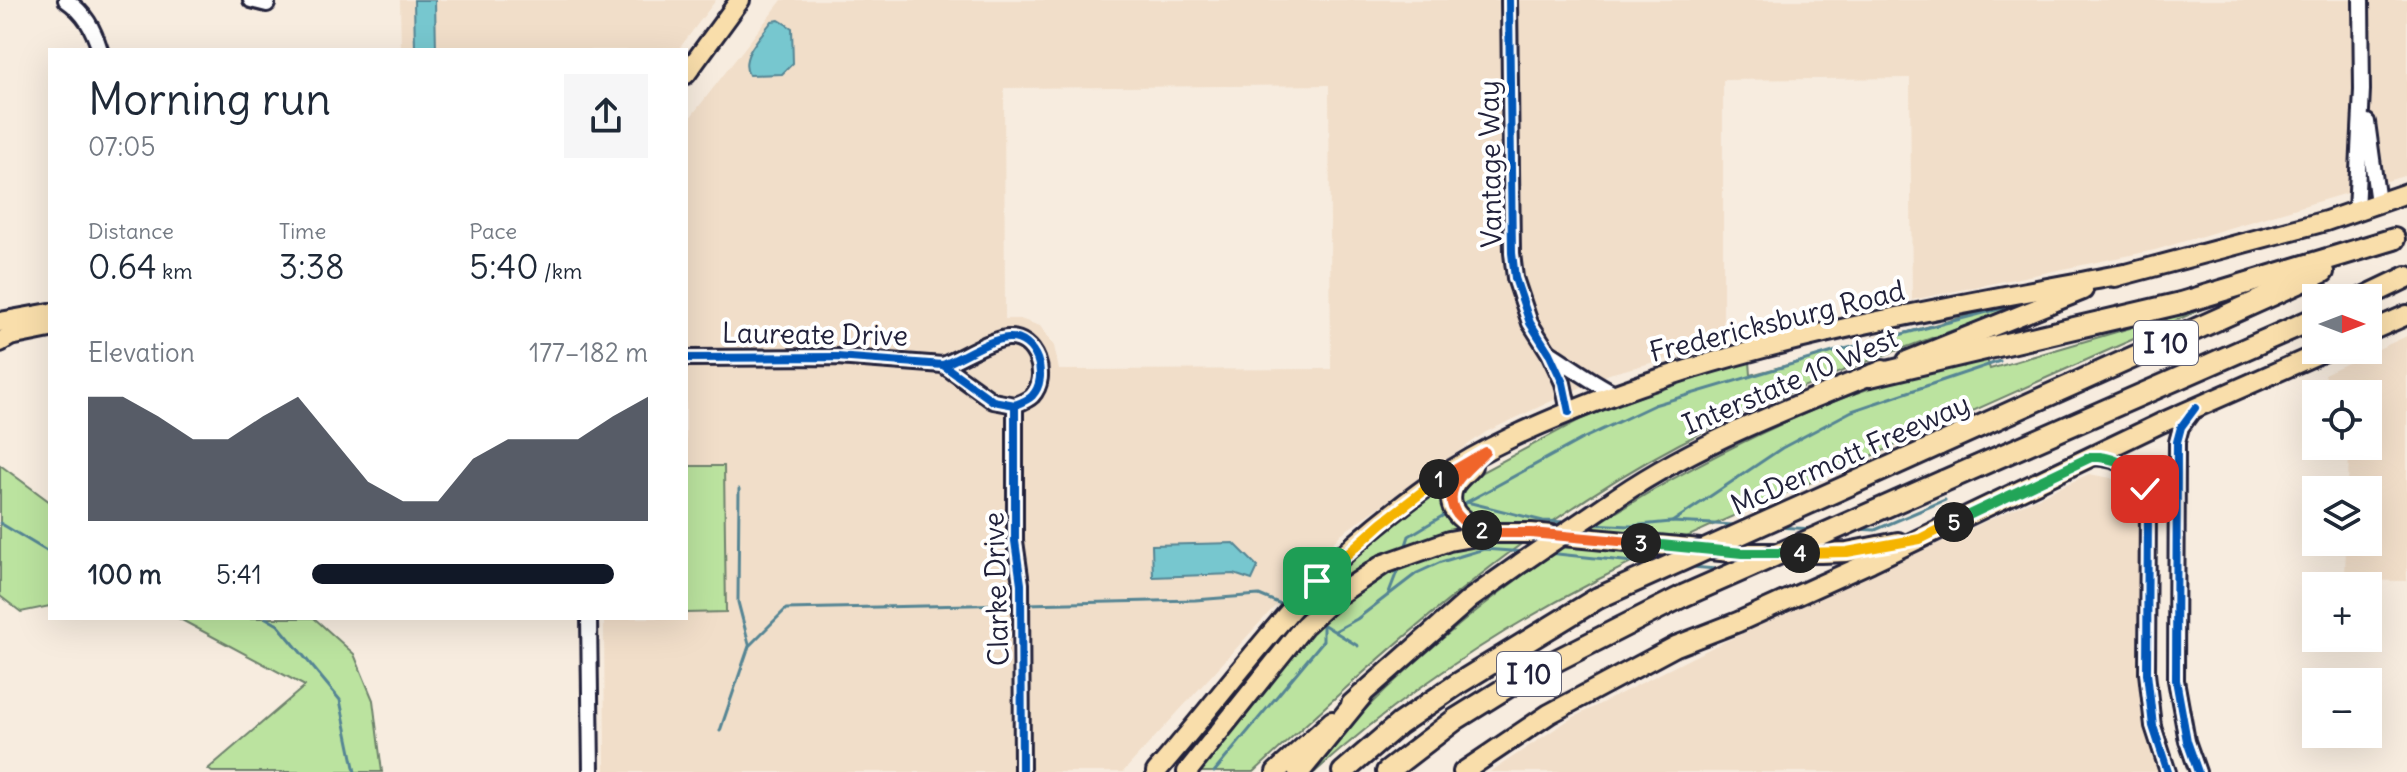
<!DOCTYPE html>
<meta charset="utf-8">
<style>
body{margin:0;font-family:Delius,sans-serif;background:#f6f6f7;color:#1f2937;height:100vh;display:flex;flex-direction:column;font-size:30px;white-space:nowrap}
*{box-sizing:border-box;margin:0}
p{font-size:26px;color:#747a83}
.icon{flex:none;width:44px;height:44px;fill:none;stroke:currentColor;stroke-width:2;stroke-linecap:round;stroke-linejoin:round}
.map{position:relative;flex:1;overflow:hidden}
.side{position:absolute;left:48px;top:48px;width:640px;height:572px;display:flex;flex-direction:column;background:#fff;border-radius:0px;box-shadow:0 8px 32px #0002}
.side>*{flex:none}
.needle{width:52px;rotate:90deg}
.tools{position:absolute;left:2302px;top:284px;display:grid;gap:16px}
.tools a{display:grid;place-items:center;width:80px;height:80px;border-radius:0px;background:#fff;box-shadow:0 8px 32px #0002;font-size:40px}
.pin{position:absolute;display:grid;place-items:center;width:68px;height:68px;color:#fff;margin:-34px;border-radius:16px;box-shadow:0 4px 12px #0006}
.km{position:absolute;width:40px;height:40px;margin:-20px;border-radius:50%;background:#222;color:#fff;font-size:22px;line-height:40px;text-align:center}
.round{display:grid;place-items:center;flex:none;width:84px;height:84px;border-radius:0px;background:#f6f6f7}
.overview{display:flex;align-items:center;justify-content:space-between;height:136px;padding:0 40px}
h1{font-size:44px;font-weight:600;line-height:60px}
.metrics{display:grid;grid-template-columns:repeat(3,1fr);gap:12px;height:136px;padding:8px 40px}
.metrics div{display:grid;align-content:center}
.metrics b{font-size:34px;font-weight:600}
.metrics small{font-size:22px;font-weight:400}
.metrics p{font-size:22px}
.chart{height:224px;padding:16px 40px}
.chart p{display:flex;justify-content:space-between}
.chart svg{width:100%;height:144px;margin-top:8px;fill:#111827;opacity:.7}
ul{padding:0 40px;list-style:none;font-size:26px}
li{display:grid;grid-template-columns:128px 96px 1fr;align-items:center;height:60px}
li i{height:20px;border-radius:10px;background:#111827}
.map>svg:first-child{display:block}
.built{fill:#f1dec9;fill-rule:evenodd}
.green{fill:#bbe39f;stroke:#6e826d;stroke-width:2}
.water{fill:#77c7cf;stroke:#558594;stroke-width:2}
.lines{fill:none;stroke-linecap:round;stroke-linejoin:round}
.stream{stroke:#558594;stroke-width:3}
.minor-casing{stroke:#22223b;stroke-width:20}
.major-casing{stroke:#22223b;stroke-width:24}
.highway-casing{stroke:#22223b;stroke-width:26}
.minor{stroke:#fff;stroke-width:14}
.major{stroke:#f9deab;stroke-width:18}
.highway{stroke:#f9deab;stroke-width:20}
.major-bridge-casing{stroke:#22223b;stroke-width:24;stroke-linecap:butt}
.highway-bridge-casing{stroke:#22223b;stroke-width:26;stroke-linecap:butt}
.major-bridge{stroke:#f9deab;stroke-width:18}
.highway-bridge{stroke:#f9deab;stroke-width:20}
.cycleway-casing{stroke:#fff;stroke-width:13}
.cycleway{stroke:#0057b8;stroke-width:8}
.split-1-casing{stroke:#fff;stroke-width:16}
.split-2-casing{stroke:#fff;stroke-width:16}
.split-3-casing{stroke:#fff;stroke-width:16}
.split-4-casing{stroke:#fff;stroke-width:16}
.split-5-casing{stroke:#fff;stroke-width:16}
.split-6-casing{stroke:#fff;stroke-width:16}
.split-7-casing{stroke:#fff;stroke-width:16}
.split-1{stroke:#f5b400;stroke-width:10}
.split-2{stroke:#f0652b;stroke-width:10}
.split-3{stroke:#f0652b;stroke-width:10}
.split-4{stroke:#22a559;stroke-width:10}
.split-5{stroke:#f5b400;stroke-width:10}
.split-6{stroke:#22a559;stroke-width:10}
.split-7{stroke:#22a559;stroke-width:10}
.labels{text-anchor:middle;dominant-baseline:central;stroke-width:8;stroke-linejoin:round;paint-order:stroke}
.shield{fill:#fff;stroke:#646476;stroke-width:2}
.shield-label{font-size:26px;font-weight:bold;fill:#22223b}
.street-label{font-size:28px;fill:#22223b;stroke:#fff}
</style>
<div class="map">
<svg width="2407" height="772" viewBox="0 0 2407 772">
<rect width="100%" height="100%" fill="#f7ecdf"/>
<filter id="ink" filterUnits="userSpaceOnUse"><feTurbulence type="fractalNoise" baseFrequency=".0125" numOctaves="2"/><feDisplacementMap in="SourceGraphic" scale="16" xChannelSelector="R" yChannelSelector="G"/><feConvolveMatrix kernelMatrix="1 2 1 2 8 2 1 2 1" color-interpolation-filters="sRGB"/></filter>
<g filter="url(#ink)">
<g class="built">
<polygon points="400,0 716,0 678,50 401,50"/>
<path d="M782,0H2407V175L2155,250L1912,300L1910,78L1723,80V344L1609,374L1486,432L1341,534L1123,772H605L604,618H686V123ZM1329,85L1331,369L1059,370L1054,346L1040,326L1020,319H1005L1004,88Z"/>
<polygon points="2407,336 2407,581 2345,580 2346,542 2368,542 2368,490 2348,490 2349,446 2368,446 2368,394 2331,394 2324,374"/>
<polygon points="2089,474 2111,478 2128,490 2137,508 2139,526 2137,672 2141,712 2157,772 1490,772 1570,719 1715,646"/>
</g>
<g class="green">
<path d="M2021,301V306C1905,347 1789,387 1679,444C1520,528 1385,651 1254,772H1194L1332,605L1319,591L1356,556L1432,496L1469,479L1581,419L1707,371L1750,361L1751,375Z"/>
<path d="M2216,303C2100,353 1985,406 1869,457C1778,497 1687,534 1599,579C1497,631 1400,696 1315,772H1305C1451,611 1624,489 1825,405C1877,384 1931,368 1985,353L1990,369L2130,328V320Z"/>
<polygon points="0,465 50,502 50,606 21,612 0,596"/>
<polygon points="686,466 724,466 726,612 686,613"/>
<polygon points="178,618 314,618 354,654 373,700 382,772 212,772 208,769 305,686"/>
</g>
<g class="water">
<polygon points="414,0 435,0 436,50 415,50"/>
<path d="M779,20L792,28L793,63L782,74L749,75C738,57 762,35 772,21Z"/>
<polygon points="1234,543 1258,567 1252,580 1234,574 1153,577 1152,545"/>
</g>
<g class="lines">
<g class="stream">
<polyline points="739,489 738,602 749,644"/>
<polyline points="1467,502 1582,439 1654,405 1833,352 2011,306"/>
<polyline points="1462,505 1467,502 1543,521 1568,522"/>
<polyline points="1672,522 1782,448 1852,411 2000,361"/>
<polyline points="0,523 50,553"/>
<polyline points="1591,524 1630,526 1671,522 1735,525"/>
<polyline points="1775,527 1815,529"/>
<polyline points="1855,529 1875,530 1945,500"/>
<polyline points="1406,545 1409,536 1444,515"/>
<polyline points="1548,553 1652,564"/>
<polyline points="1692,567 1716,569"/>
<polyline points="1388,595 1398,569"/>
<polyline points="1026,604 1195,600 1259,595 1281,604"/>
<polyline points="266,618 278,625 340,700 355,772"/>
<polyline points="1324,625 1358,646"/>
<polyline points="1335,631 1357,619 1417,573 1441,562 1484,549 1525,552"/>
<polyline points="720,731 749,646 786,609 1015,604"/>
<polyline points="1214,772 1323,641 1323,625"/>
</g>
<defs>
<g id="minor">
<path d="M66,0C85,13 93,28 100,50"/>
<polyline points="251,0 267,4"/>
<polyline points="1509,0 1512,253 1515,278 1530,323 1549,353 1563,383 1569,412"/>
<polyline points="2367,122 2378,203"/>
<polyline points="2356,211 2362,90 2361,0"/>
<path d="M1550,353C1572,367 1592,382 1616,394"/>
<path d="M686,358L837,357L943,365L993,401L1015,405C1020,403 1028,400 1032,396C1050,377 1036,336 1008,338C990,339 961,358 943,365"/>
<polyline points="1015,405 1015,541 1021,584 1022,772"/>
<polyline points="2195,408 2181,427 2177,442 2176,680 2187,741 2198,772"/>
<path d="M2091,457C2127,459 2143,471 2148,506L2147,673L2153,726L2168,772"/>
<polyline points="589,618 591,772"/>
</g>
<g id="major">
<polyline points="686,74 740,0"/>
<polyline points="2115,277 2326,221 2407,193"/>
<polyline points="0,322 50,313"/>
<polyline points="2368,332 2407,315"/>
<polyline points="0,342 10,336 50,328"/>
<polyline points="1907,361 2083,290"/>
<path d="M1472,466C1467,472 1458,479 1454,486C1442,512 1468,526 1489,532"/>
<path d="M1606,505C1690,445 1788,409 1883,370"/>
<polyline points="1351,704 1470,599 1521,563"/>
<path d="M1156,772C1210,710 1259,643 1315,583C1350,546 1393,511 1435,481C1484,447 1541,423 1597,401C1765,336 1947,307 2124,274"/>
<polyline points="1187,772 1304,626 1338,595 1384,564 1449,541 1493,533 1531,533 1742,553 1821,553 1847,552 1898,542"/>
<polyline points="1276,772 1332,721"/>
<polyline points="1463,772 1549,714 1676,646 1738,622 1871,562 2161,423 2327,350"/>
</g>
<g id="highway">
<polyline points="2363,298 2407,277"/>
<polyline points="1870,376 2181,303 2394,239"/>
<polyline points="1938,445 2323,272"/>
<polyline points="1944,481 2316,318"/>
<polyline points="1299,772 1361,696"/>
<polyline points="1343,772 1399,724 1459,683 1598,598"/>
<polyline points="1387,772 1456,719 1522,678 1683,596"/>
</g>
</defs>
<use href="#minor" class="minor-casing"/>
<use href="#major" class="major-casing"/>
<use href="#highway" class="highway-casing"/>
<use href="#minor" class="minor"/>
<use href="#major" class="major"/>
<use href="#highway" class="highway"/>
<defs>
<polyline id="major-bridge" points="1521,563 1606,505"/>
<g id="highway-bridge">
<polyline points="1683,596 1944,481"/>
<polyline points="1598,598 1938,445"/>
</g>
</defs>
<use href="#major-bridge" class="major-bridge-casing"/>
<use href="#highway-bridge" class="highway-bridge-casing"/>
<use href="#major-bridge" class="major-bridge"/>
<use href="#highway-bridge" class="highway-bridge"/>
<defs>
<g id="cycleway">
<polyline points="1509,0 1512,253 1515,278 1530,323 1549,353 1563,383 1569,412"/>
<path d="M686,358L837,357L943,365L993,401L1015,405C1020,403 1028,400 1032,396C1050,377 1036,336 1008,338C990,339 961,358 943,365"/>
<polyline points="1015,405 1015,541 1021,584 1022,772"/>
<polyline points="2195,408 2181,427 2177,442 2176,680 2187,741 2198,772"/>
<path d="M2091,457C2126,459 2142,470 2148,506L2147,673L2153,726L2168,772"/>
</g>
</defs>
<use href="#cycleway" class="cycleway-casing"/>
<use href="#cycleway" class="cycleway"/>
</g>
</g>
<g class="lines" filter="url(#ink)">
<defs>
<polyline id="split-1" points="1317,581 1382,523 1439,479"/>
<path id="split-2" d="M1439,479L1485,452C1476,462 1459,474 1454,487C1445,509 1463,525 1482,530"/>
<polyline id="split-3" points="1482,530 1493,533 1531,533 1641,543"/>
<polyline id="split-4" points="1641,543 1742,553 1800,553"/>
<polyline id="split-5" points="1800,553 1847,552 1920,539 1954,522"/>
<polyline id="split-6" points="1954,522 2091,457 2099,457"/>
<path id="split-7" d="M2099,457C2121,459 2135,470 2145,489"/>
</defs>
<use href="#split-1" class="split-1-casing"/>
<use href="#split-2" class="split-2-casing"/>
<use href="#split-3" class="split-3-casing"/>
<use href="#split-4" class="split-4-casing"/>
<use href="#split-5" class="split-5-casing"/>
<use href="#split-6" class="split-6-casing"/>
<use href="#split-7" class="split-7-casing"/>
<use href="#split-1" class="split-1"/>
<use href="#split-2" class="split-2"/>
<use href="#split-3" class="split-3"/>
<use href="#split-4" class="split-4"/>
<use href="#split-5" class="split-5"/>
<use href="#split-6" class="split-6"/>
<use href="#split-7" class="split-7"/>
</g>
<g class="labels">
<g class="shield">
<rect x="2134" y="321" width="64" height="44" rx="6"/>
<rect x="1497" y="652" width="64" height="44" rx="6"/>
</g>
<g class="shield-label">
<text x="2166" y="343">I 10</text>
<text x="1529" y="674">I 10</text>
</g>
<g class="street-label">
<text transform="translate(1490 164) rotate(-91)">Vantage Way</text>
<text transform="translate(1777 321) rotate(-14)">Fredericksburg Road</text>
<text transform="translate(815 334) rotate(1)">Laureate Drive</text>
<text transform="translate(1790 381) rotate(-23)">Interstate 10 West</text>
<text transform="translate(1850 454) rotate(-24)">McDermott Freeway</text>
<text transform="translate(996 589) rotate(-92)">Clarke Drive</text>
</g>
</g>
</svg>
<div class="tools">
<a><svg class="needle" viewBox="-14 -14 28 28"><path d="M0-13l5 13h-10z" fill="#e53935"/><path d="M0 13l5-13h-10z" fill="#747a83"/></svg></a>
<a><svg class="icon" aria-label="locate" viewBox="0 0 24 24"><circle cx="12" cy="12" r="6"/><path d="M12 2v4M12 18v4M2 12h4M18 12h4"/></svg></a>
<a><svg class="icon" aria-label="layers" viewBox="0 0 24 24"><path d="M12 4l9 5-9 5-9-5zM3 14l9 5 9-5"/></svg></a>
<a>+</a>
<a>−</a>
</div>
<div class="pin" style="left:1317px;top:581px;background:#1e9e55"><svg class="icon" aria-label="arrive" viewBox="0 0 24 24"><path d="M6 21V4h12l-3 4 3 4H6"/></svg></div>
<div class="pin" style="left:2145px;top:489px;background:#d93025"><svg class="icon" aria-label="check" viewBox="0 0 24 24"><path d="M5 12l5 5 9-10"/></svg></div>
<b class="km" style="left:1439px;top:479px">1</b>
<b class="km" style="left:1482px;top:530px">2</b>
<b class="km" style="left:1641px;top:543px">3</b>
<b class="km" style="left:1800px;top:553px">4</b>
<b class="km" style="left:1954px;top:522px">5</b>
<section class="side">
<div class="overview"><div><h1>Morning run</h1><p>07:05</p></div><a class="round"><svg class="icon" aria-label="share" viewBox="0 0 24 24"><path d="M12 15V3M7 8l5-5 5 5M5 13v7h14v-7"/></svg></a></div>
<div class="metrics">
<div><p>Distance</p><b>0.64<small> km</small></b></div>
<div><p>Time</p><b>3:38</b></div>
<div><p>Pace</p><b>5:40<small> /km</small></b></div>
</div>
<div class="chart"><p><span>Elevation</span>177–182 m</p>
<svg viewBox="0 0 160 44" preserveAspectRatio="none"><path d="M0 44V6L10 6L20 12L30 19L40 19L50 12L60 6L70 19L80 32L90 38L100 38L110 25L120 19L130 19L140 19L150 12L160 6V44z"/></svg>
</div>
<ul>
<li><b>100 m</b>5:41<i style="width:90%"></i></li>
</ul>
</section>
</div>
